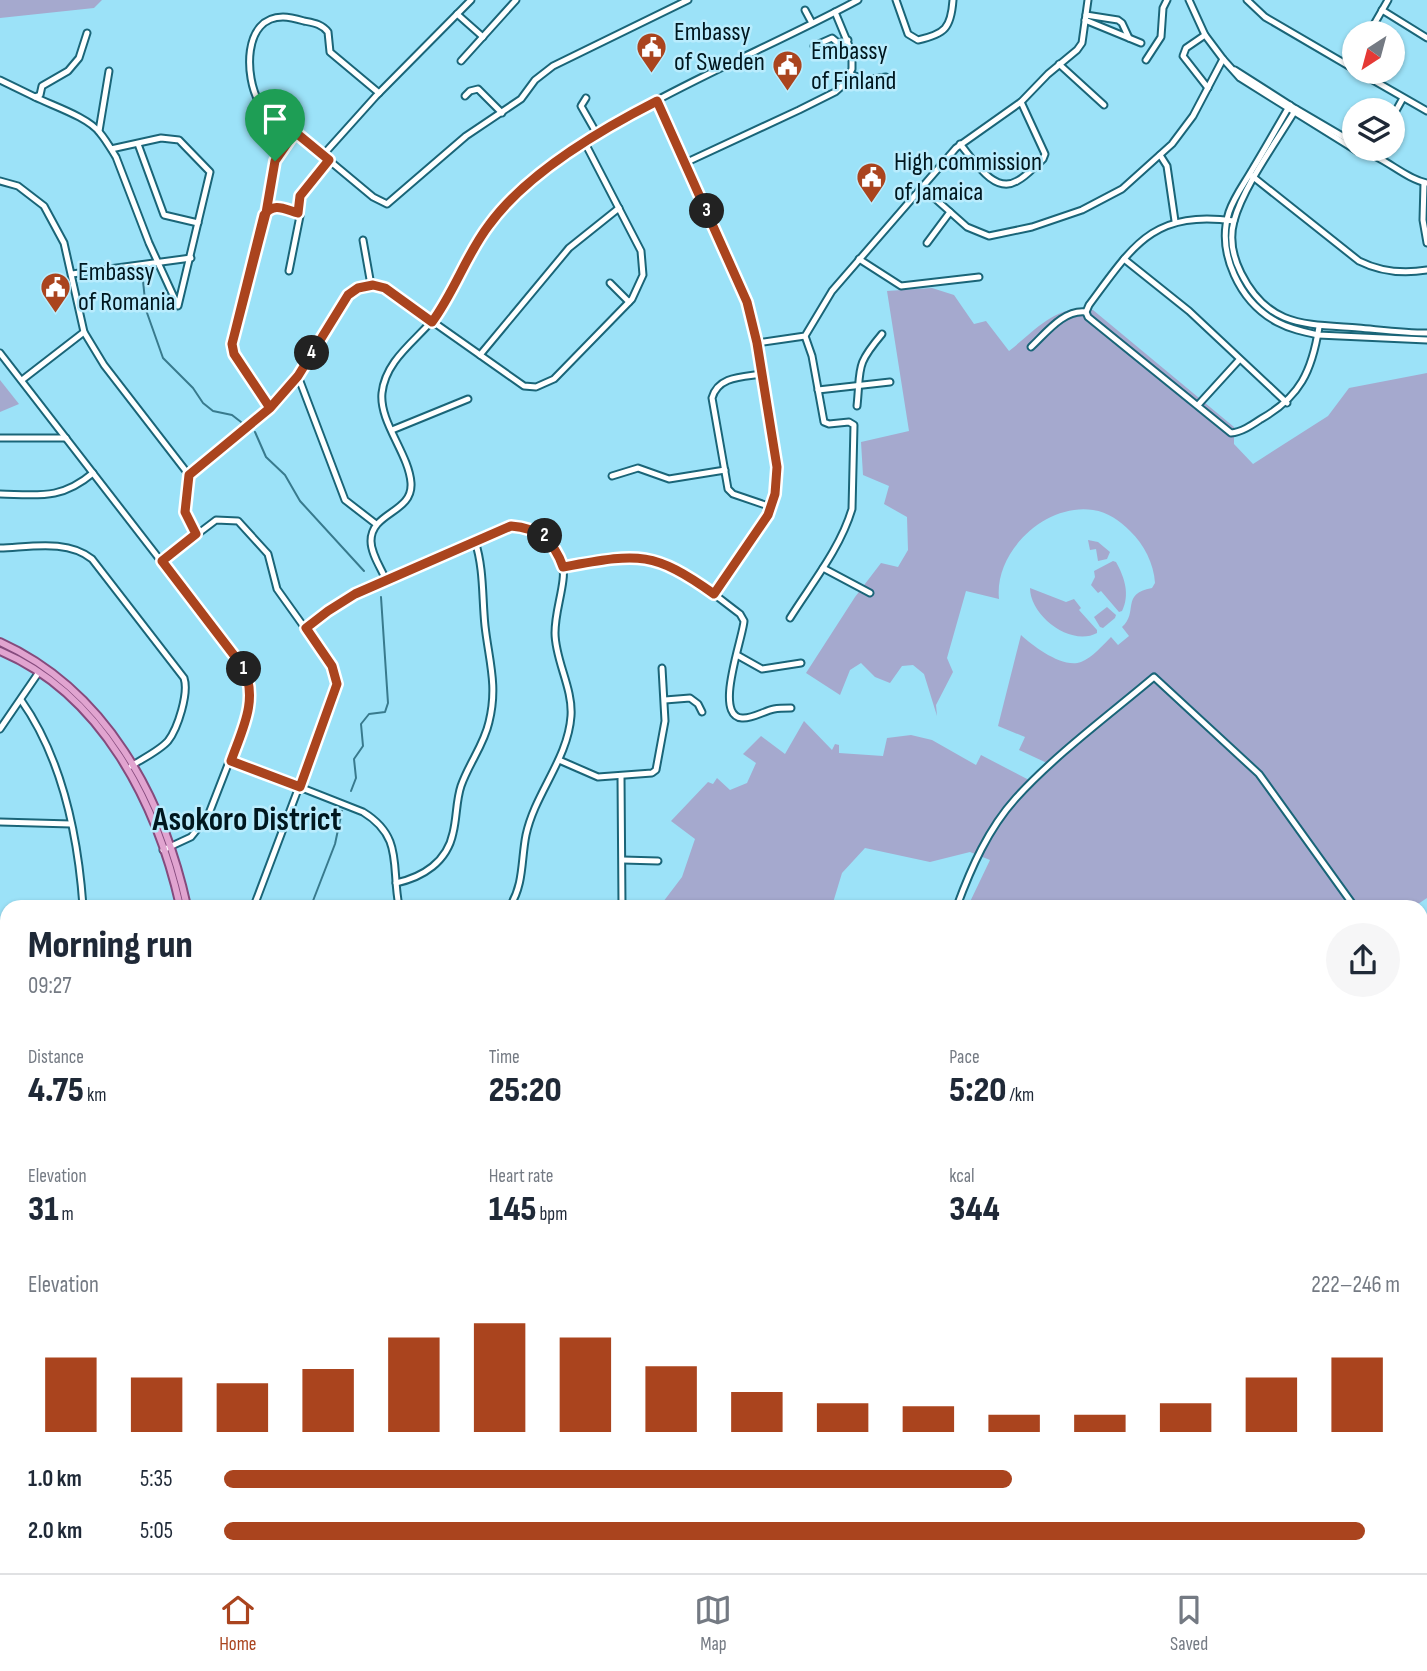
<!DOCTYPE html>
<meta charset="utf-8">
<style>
body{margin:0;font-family:"Sofia Sans Condensed",sans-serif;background:#f6f6f7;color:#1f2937;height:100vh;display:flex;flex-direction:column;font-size:26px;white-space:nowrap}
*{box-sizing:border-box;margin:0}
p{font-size:23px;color:#747a83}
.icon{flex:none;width:38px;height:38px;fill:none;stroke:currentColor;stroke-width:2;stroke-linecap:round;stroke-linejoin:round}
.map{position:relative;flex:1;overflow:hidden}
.details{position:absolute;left:0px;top:900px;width:1428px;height:674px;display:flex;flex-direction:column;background:#fff;border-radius:21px 21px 0 0;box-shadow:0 2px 5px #0004}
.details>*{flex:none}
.needle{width:46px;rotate:216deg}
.tools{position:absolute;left:1342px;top:21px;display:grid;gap:14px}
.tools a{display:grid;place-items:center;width:63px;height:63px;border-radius:50%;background:#fff;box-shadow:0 2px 5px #0004;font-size:35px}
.pin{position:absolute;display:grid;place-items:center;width:60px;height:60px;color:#fff;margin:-72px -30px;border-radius:50% 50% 50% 0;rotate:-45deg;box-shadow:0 0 7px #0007}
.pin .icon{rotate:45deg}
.km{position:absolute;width:35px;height:35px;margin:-18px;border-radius:50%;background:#222;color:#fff;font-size:19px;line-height:35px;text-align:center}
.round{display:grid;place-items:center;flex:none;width:74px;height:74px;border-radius:37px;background:#f6f6f7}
.summary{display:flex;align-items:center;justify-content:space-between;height:119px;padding:0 28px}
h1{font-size:38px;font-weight:800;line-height:52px}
.stats{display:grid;grid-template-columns:repeat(3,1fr);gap:10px;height:119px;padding:7px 28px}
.stats div{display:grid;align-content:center}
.stats b{font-size:35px;font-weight:800}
.stats small{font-size:19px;font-weight:400}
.stats p{font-size:19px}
.chart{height:196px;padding:14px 28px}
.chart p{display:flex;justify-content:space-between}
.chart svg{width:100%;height:126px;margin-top:7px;stroke:#aa441e;stroke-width:6}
ul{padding:0 28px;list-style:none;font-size:23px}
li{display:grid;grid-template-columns:112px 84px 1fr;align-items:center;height:52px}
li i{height:18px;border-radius:9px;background:#aa441e}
.menu{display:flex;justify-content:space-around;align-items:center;height:98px;border-top:2px solid #e0e1e3;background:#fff;font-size:19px;color:#747a83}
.menu a{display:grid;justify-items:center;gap:4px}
.menu .current{color:#aa441e}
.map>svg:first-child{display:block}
.green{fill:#a5a9ce}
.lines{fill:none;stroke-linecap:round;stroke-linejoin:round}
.stream{stroke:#387a8d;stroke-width:2}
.minor-casing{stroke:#1a6578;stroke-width:9}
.major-casing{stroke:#854b7d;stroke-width:10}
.highway-casing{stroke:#854b7d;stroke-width:11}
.minor{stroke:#fff;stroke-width:5}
.major{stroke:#e1a4d0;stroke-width:6}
.highway{stroke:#cd67b0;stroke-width:8}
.route-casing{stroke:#fff;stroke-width:14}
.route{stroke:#aa441e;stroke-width:9}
.labels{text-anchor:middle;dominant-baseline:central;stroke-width:5;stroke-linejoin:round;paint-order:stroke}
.poi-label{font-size:26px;fill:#00171f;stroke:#b9ecfd;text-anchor:start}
.district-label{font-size:33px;font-weight:bold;fill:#00171f;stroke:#b9ecfd}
</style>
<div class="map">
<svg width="1427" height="1573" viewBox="0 0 1427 1573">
<rect width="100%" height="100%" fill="#9ce2f8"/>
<g class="green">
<polygon points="0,0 102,0 94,8 0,18"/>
<path d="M932,288L954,295L974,324L986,321L1009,351C1036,330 1057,303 1093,310L1234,427V444L1253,464L1328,416L1349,388L1427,373V898L1415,906H968L990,860L970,852L930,862L865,848L842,873L832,906H660L682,877L695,839L671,821L708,782L713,784L717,778L730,790L747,783L756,763L743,754L761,736L785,754L804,721L832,750L835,744L839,745V753L883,756L887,738L911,735L932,740L976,765L981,755L1029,780L1047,763L1019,750L1025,737L998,726L1021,635C1033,646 1063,669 1081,662C1092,658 1103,645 1111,637L1118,645L1129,636L1122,627C1139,612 1120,594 1152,588L1155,583C1154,564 1144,544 1130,531C1120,521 1108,512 1093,510C1046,503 994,551 999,599L966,591L947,658L953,672L936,705L937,716L924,674L913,665L902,666L890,683L875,677L861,663L850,670L840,695L806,673L855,597L881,563L898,567L908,550L907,517L884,504L889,486L863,475L861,442L909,431L887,291Z"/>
<polygon points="0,380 19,404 0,412"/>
<polygon points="1088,540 1098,542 1110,552 1107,559 1098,561 1096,549 1090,550"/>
<path d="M1113,561L1116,562C1125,578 1130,595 1122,611L1119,612L1101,591L1098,593L1091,585L1095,577L1094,571Z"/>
<path d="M1030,588L1066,602L1074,599L1081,608L1079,610L1097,630V633C1071,647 1030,616 1030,588Z"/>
<polygon points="1107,607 1116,615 1115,618 1103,628 1100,627 1094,617"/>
<polygon points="1421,1179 1427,1180 1427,1218 1425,1213 1421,1215"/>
<polygon points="608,1566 628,1566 652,1573 608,1573"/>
<polygon points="842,1566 934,1566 933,1573 840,1573"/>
</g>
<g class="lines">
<g class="stream">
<polyline points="143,281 146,310 163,358 193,388 203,403 213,411 232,415 241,422"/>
<polyline points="255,432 266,457 285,475 300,501 364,571"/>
<polyline points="351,791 356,778 354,759 363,746 361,724 369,714 385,712 388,703 381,597"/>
<polyline points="311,906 335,844 342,811"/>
<polyline points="1421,1194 1427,1197"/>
<polyline points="908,1566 909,1573"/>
</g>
<defs>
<g id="minor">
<path d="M896,0L908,34L918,40C945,34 951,28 953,0"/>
<path d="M1189,0L1205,35L1223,59L1240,78L1357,151C1382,153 1402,178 1427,183"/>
<polyline points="1247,0 1265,17 1354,69"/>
<polyline points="805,10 812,23"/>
<polyline points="1382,10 1427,38"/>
<polyline points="457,14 483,37"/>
<polyline points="1086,15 1118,20 1122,23 1129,38"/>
<polyline points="1085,20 1141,43"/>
<polyline points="1369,33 1388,0"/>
<polyline points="1205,35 1186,48 1183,56 1208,88"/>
<polyline points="814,46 832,38 838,43 848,40"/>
<polyline points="1146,60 1161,37 1163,8 1167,0"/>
<polyline points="461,61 516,0"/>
<polyline points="1059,64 1104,105"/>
<polyline points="1235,70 1296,109 1354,143"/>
<polyline points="1359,72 1427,111"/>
<polyline points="850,74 865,80 886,77"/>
<polyline points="0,80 35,97 40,95 42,86 68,71 79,58 87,33"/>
<path d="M379,93L330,52L328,32C322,24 314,23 304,21C297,19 289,17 283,17C242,17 245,78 259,102L373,197L387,204L466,136L521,99L535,80L553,66L688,0"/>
<polyline points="465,96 470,91 478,89 502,113"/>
<path d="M35,97C53,106 88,117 100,133C106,140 111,149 116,157L149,243L178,306L210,172L179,140L161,138L111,149"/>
<polyline points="586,98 581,106 597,134"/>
<polyline points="657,101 747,302 757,343 777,467 775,494 768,515 714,594"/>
<path d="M1290,105C1277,127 1265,149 1252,170C1244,184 1234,197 1229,212C1216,253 1240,302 1277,322C1290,329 1304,332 1318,335L1427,340"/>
<path d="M1296,109C1277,141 1243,187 1234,221C1229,239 1233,257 1241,273C1268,327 1304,324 1358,328C1381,330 1404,333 1427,333"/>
<polyline points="1393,116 1403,98"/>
<polyline points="99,131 109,71"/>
<polyline points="138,144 164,215 198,223"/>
<path d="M960,144C973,159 994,195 1017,181C1027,176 1035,166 1043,159L1045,154L1021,102"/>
<polyline points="323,155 376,96 471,0"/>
<polyline points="1160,155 1167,166 1175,221"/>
<polyline points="685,163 799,110 835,92 843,85 852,69 852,53 835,12"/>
<path d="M1252,176L1359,261C1381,272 1403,274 1427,270"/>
<polyline points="0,181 18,186 44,206 64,243 84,332 104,365 189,475"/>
<polyline points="1424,183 1423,220 1427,243"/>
<polyline points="922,187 967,227 989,236 1032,227 1082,210 1122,189 1172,144 1193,116 1223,59"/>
<polyline points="266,213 275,161 294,133"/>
<path d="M298,213C302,188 313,179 329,161"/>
<path d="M1234,221C1152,210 1133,246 1089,305L1086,312L1088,317L1231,433C1242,432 1252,425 1261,419C1300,397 1312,371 1319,327"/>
<polyline points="363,240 371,285"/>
<polyline points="927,243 950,212"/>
<polyline points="859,259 901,286 979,277"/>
<polyline points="1124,259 1189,311 1287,403"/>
<polyline points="72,274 191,258"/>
<polyline points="610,283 629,302"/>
<polyline points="757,343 805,336 832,291 956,148 1021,102 1048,74 1077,50 1082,43 1088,0"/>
<path d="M1031,347C1046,333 1064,309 1086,312"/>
<polyline points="0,353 243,667 250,683 248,713 208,816 191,837 163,850"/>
<polyline points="480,355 569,248 619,208"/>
<path d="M762,374C743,377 718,376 712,398L728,489L733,494L771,507"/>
<polyline points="298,376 345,500 376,524"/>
<polyline points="22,380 84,332"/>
<polyline points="818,390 890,382"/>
<polyline points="1198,405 1239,360"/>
<path d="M857,406C861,367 855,366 882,334"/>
<polyline points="270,408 234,354 232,344 264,215 272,207 298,213 300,216 289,271"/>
<polyline points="392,430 468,399"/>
<polyline points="0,438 66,438"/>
<polyline points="612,476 638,468 669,479 725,470"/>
<path d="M0,494C39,495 61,500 93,473"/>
<path d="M196,534L185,512L189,475L265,414L287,390L348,295C359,286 371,283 385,288L524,386L536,387L554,379L632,299L643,275L641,251L585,143"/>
<path d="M0,548C30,547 68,539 92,559L184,678C189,693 178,728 168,741C159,751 142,759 131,766"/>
<path d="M162,561L216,520L238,521L268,554L277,589L332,666C336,676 337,683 334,694L254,906"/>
<path d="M563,567C582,564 603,557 623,557C670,555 704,587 740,614L744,621C743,638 713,716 742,718C752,719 764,711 774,709C779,708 785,708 791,708"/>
<polyline points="823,568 870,593"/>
<path d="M386,580L511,526C541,528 567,548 563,580C561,598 555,614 555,633C555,660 573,688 571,716C568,759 535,793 526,835C521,860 524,884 510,906"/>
<path d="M790,618C812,583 840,549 852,509L854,425L849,422L829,424L824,422L812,356L805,336"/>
<path d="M306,628L336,606L386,580C381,568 371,554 371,541C371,512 413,513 411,483C409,454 379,422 382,393C386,356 423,337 442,308C465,276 476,238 502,208C517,193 534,180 551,167C644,96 756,55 858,0"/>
<polyline points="737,655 762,669 801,663"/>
<path d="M21,700C62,758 78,837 83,906"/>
<polyline points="665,700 690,698 698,704 702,712"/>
<polyline points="0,729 39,672"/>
<path d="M231,760L363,812C404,837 391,867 399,906"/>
<polyline points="559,760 598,777 652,773 656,770 665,721 662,668"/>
<polyline points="621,776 622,906"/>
<polyline points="0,822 71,824"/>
<polyline points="623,860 658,861"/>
<path d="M396,883C423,877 447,862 453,833C457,817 456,801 461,786C469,763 484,745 489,722C498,686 489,661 485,626C482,597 484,569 475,541"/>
<path d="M957,906C971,868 988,829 1016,798C1055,755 1109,715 1154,677L1259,774L1354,906"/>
<polyline points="1421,1026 1427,1021"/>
<polyline points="0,1132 7,1135"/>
<polyline points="1421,1176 1427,1177"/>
<polyline points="1421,1302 1426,1317 1421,1330"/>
<polyline points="0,1407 4,1406"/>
<polyline points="1421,1446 1427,1443"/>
<polyline points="0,1489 7,1490"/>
<polyline points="1421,1508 1427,1521"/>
<polyline points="1421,1540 1427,1537"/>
<polyline points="972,1566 975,1573"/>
<polyline points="1147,1566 1150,1573"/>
<polyline points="23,1573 27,1566"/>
<polyline points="261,1573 265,1566"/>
<polyline points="428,1573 428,1566"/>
<polyline points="541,1573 541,1566"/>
<polyline points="657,1573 660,1566"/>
<polyline points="710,1573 713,1566"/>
<polyline points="991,1573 997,1566"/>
<polyline points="1176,1573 1190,1566"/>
</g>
<g id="major">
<path d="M0,642C106,690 163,797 187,906"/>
<path d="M0,651C102,694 157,804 180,906"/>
<polyline points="1421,1387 1427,1384"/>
<polyline points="1421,1398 1427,1396"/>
<polyline points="118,1566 120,1573"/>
<polyline points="158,1566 161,1573"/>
<polyline points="369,1573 370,1566"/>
<polyline points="376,1573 377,1566"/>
<polyline points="596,1573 596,1566"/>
<polyline points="604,1573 605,1566"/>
<polyline points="1042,1573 1050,1566"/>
<polyline points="1060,1573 1069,1566"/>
</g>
<g id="highway">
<polyline points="1421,925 1427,920"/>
<polyline points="1421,937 1427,933"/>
<polyline points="1421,957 1427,953"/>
<polyline points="1421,971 1427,967"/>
<polyline points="0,1197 7,1202"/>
<polyline points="0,1204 7,1215"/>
<polyline points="0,1236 7,1225"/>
<polyline points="0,1246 7,1246"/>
<polyline points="0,1256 7,1257"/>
<polyline points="0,1270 7,1270"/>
<polyline points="0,1281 7,1282"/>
<polyline points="0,1288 7,1297"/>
<polyline points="0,1308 7,1317"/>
<polyline points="0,1345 7,1347"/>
<polyline points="133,1566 136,1573"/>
<polyline points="145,1566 147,1573"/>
</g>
</defs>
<use href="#minor" class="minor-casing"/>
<use href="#major" class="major-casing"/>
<use href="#highway" class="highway-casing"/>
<use href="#minor" class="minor"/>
<use href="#major" class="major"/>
<use href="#highway" class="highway"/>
</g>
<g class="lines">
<defs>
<path id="route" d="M275,161L266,213L232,344L234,354L270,408L189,475L185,512L196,534L162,561L243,667C259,699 242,730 231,761L300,787L337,684L332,666L306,628L328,611L355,594L511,526C539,528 554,541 563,567C637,554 651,549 714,594L768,515L775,494L777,467L757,343L747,302L657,101C602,129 526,174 489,225C466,255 455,291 432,322L385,288L373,285L358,288L348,295L298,376L270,408L234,354L232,344L264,215C274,202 284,209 298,213L300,196L329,160L295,132L275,161"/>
</defs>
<use href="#route" class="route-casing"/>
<use href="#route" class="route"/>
</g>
<defs>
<symbol id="civic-pin" viewBox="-11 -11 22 30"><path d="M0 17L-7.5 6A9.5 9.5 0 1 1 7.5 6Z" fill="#aa441e" stroke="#b9ecfd"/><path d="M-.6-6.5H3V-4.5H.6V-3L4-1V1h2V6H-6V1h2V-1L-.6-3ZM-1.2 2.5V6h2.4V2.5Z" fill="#fff"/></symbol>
</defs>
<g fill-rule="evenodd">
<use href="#civic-pin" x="634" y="30" width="35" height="47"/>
<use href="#civic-pin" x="770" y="48" width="35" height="47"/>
<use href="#civic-pin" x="854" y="160" width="35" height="47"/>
<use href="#civic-pin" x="38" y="270" width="35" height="47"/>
</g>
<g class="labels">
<g class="poi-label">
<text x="674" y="32">Embassy<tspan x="674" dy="30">of Sweden</tspan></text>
<text x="811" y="51">Embassy<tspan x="811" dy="30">of Finland</tspan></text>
<text x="894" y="162">High commission<tspan x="894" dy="30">of Jamaica</tspan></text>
<text x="78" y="272">Embassy<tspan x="78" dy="30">of Romania</tspan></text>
</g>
<g class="district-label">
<text x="247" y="820">Asokoro District</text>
</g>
</g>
</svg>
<div class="tools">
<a><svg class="needle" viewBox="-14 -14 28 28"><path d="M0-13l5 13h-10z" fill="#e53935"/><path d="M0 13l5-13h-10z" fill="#747a83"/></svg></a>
<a><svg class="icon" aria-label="layers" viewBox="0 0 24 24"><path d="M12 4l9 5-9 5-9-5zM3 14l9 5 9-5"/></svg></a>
</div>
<div class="pin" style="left:275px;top:161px;background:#1e9e55"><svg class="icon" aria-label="arrive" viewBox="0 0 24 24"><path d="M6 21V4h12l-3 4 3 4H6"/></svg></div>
<b class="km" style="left:244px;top:669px">1</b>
<b class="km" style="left:545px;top:536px">2</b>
<b class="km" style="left:707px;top:211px">3</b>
<b class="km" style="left:312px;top:353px">4</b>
<section class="details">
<div class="summary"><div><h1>Morning run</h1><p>09:27</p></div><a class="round"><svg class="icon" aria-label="share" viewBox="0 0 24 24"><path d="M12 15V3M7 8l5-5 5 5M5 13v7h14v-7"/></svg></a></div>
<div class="stats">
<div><p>Distance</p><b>4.75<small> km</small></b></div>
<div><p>Time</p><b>25:20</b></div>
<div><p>Pace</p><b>5:20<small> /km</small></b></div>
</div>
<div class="stats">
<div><p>Elevation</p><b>31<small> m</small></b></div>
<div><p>Heart rate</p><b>145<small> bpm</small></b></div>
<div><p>kcal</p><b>344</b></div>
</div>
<div class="chart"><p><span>Elevation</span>222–246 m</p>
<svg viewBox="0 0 160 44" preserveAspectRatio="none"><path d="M5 44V18M15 44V25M25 44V27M35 44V22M45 44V11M55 44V6M65 44V11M75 44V21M85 44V30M95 44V34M105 44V35M115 44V38M125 44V38M135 44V34M145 44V25M155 44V18"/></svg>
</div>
<ul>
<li><b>1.0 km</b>5:35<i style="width:67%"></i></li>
<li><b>2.0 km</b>5:05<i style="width:97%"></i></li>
</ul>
</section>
</div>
<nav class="menu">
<a class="current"><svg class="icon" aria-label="home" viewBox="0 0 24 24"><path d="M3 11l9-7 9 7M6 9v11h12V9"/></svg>Home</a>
<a><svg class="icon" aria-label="map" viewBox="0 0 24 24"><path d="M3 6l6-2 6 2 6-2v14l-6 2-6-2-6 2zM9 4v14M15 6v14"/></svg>Map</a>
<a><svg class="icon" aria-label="saved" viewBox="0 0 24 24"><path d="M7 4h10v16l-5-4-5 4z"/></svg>Saved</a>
</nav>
